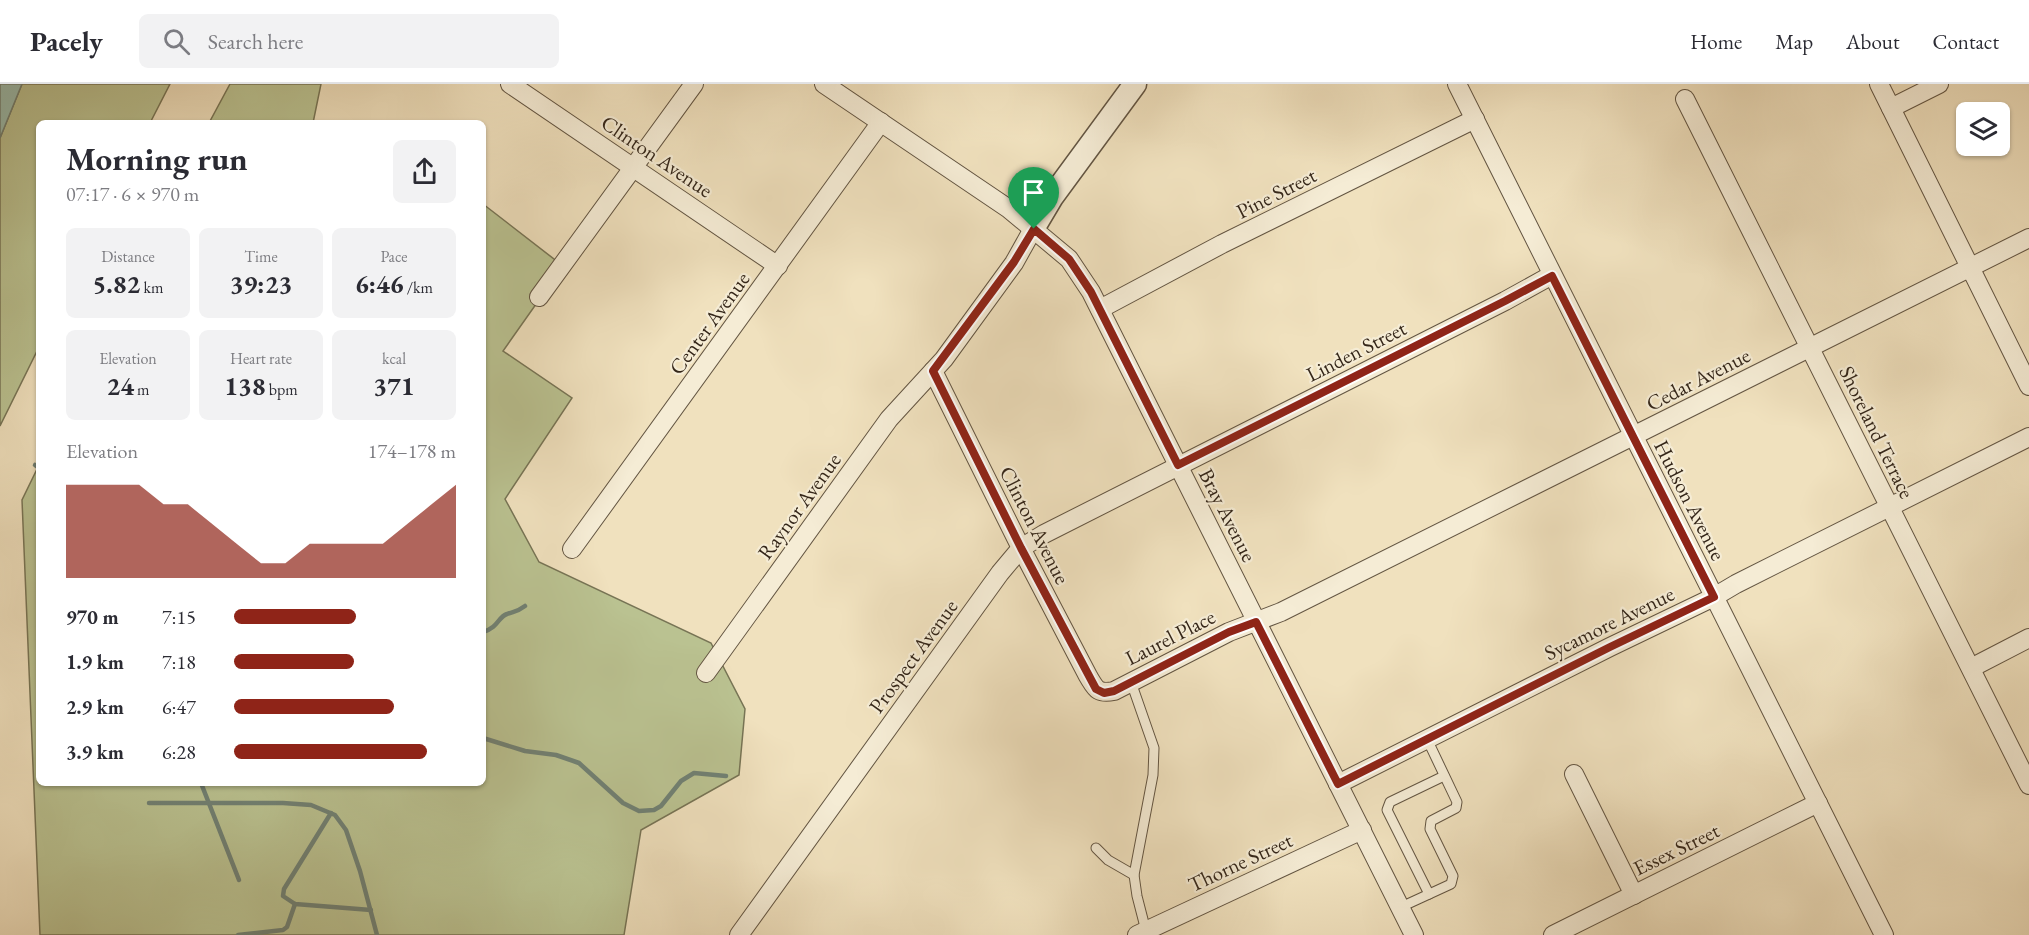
<!DOCTYPE html>
<meta charset="utf-8">
<style>
body{margin:0;font-family:"EB Garamond",serif;background:#f2f2f3;color:#2b2b33;height:100vh;display:flex;flex-direction:column;font-size:22px;white-space:nowrap}
*{box-sizing:border-box;margin:0}
p{font-size:20px;color:#7c7c81}
.icon{flex:none;width:33px;height:33px;fill:none;stroke:currentColor;stroke-width:2;stroke-linecap:round;stroke-linejoin:round}
.map{position:relative;flex:1;overflow:hidden}
.drawer{position:absolute;left:36px;top:36px;width:450px;height:666px;display:flex;flex-direction:column;background:#fff;border-radius:9px;box-shadow:0 2px 4px #0004}
.drawer>*{flex:none}
.tools{position:absolute;left:1956px;top:18px;display:grid;gap:12px}
.tools a{display:grid;place-items:center;width:54px;height:54px;border-radius:9px;background:#fff;box-shadow:0 2px 4px #0004;font-size:30px}
.pin{position:absolute;display:grid;place-items:center;width:51px;height:51px;color:#fff;margin:-62px -26px;border-radius:50% 50% 50% 0;rotate:-45deg;box-shadow:0 0 6px #0007}
.pin .icon{rotate:45deg}
.round{display:grid;place-items:center;flex:none;width:63px;height:63px;border-radius:9px;background:#f2f2f3}
.head{display:flex;align-items:center;justify-content:space-between;height:102px;padding:0 30px}
h1{font-size:33px;font-weight:700;line-height:45px}
.metrics{display:grid;grid-template-columns:repeat(3,1fr);gap:9px;height:102px;padding:6px 30px}
.metrics div{display:grid;align-content:center;border-radius:9px;background:#f2f2f3;text-align:center}
.metrics b{font-size:26px;font-weight:700}
.metrics small{font-size:16px;font-weight:400}
.metrics p{font-size:16px}
.chart{height:168px;padding:12px 30px}
.chart p{display:flex;justify-content:space-between}
.chart svg{width:100%;height:108px;margin-top:6px;fill:#8f2418;opacity:.7}
ul{padding:0 30px;list-style:none;font-size:20px}
li{display:grid;grid-template-columns:96px 72px 1fr;align-items:center;height:45px}
li i{height:15px;border-radius:8px;background:#8f2418}
header{display:flex;align-items:center;gap:36px;box-sizing:border-box;height:84px;padding:0 30px;background:#fff;border-bottom:2px solid #e1e1e2}
header strong{font-size:28px}
nav{display:flex;gap:33px;margin-inline-start:auto;font-size:21px}
.search{width:420px;height:54px;background:#f2f2f3;display:flex;align-items:center;gap:15px;box-sizing:border-box;padding:0 21px;border-radius:9px;color:#7c7c81;font-size:22px}
.map>svg:first-child{display:block}
.green{fill:#bac291;stroke:#777455;stroke-width:1.5}
.water{fill:#9abeb0;stroke:#718174;stroke-width:1.5}
.lines{fill:none;stroke-linecap:round;stroke-linejoin:round}
.stream{stroke:#718174;stroke-width:4.5}
.service-casing{stroke:#635542;stroke-width:11}
.minor-casing{stroke:#635542;stroke-width:20}
.tertiary-casing{stroke:#635542;stroke-width:25}
.service{stroke:#f5ecd5;stroke-width:9}
.minor{stroke:#f5ecd5;stroke-width:18}
.tertiary{stroke:#f5ecd5;stroke-width:22}
.route-casing{stroke:#fff;stroke-width:12}
.route{stroke:#8f2418;stroke-width:8}
.labels{text-anchor:middle;dominant-baseline:central;stroke-width:4.5;stroke-linejoin:round;paint-order:stroke}
.street-label{font-size:21px;fill:#342619;stroke:#f5ecd5}
</style>
<header>
<strong>Pacely</strong>
<div class="search"><svg class="icon" aria-label="search" viewBox="0 0 24 24"><circle cx="10" cy="10" r="6"/><path d="M15 15l6 6"/></svg>Search here</div>
<nav><a>Home</a><a>Map</a><a>About</a><a>Contact</a></nav>
</header>
<div class="map">
<svg width="2029" height="851" viewBox="0 0 2029 851">
<rect width="100%" height="100%" fill="#f0e1be"/>
<filter id="stains"><feTurbulence type="fractalNoise" baseFrequency=".00333" numOctaves="4"/><feColorMatrix values="0 0 0 0 .2 0 0 0 0 .09 0 0 0 0 .02 0 0 0 .5 -.17"/></filter>
<radialGradient id="worn" r=".72"><stop offset=".6" stop-color="#630" stop-opacity="0"/><stop offset="1" stop-color="#630" stop-opacity=".3"/></radialGradient>
<g class="green">
<polygon points="22,0 170,0 150,39 39,39 39,263 0,342 0,54"/>
<polygon points="230,0 321,0 313,39 209,39"/>
<polygon points="483,120 563,182 503,267 572,314 505,415 539,478 711,559 745,625 739,691 641,746 624,851 40,851 22,416 39,381 39,699 483,699"/>
</g>
<polygon class="water" points="0,0 22,0 0,54"/>
<g class="lines">
<g class="stream">
<polyline points="35,381 39,384"/>
<path d="M483,548C499,543 498,533 507,530C515,527 517,528 525,522"/>
<polyline points="483,654 525,667 556,671 579,679 623,719 639,727 654,726 661,722 681,697 694,689 726,692"/>
<polyline points="201,699 239,796"/>
<polyline points="149,719 283,719 311,721 335,731 346,746 360,787 377,851"/>
<polyline points="331,729 284,805 283,812 295,820 371,826"/>
<polyline points="238,851 283,846 287,843 295,820"/>
</g>
<defs>
<g id="service">
<polyline points="1131,598 1154,664 1153,691 1134,791 1137,812 1146,847"/>
<polyline points="1096,764 1108,776 1134,791"/>
<polyline points="1429,810 1387,726 1390,718 1444,692"/>
<polyline points="1401,823 1451,800 1453,792 1430,745 1431,737 1456,724 1457,718 1427,655"/>
</g>
<g id="minor">
<polyline points="510,0 778,182"/>
<polyline points="824,0 1009,125 1069,175 1091,208 1414,851"/>
<polyline points="1457,0 1884,851"/>
<polyline points="1879,0 2029,302"/>
<polyline points="1685,15 2029,701"/>
<polyline points="1891,24 1939,0"/>
<polyline points="539,213 694,0"/>
<polyline points="1100,225 1222,160 1475,35"/>
<path d="M933,287L1021,464L1088,592C1096,605 1097,610 1114,607L1229,548L1281,528L2029,154"/>
<polyline points="572,465 881,38"/>
<polyline points="1971,584 2029,554"/>
<polyline points="706,589 889,335 944,275 1014,179 1033,145"/>
<polyline points="1574,690 1634,811"/>
<polyline points="1338,700 1610,563 1714,513 1736,500 2029,353"/>
<polyline points="739,851 1000,489 1021,464 1044,450 1505,217 1552,191"/>
<polyline points="1137,851 1362,746"/>
<polyline points="1553,851 1818,719"/>
</g>
<polyline id="tertiary" points="1033,145 1052,113 1135,0"/>
</defs>
<use href="#service" class="service-casing"/>
<use href="#minor" class="minor-casing"/>
<use href="#tertiary" class="tertiary-casing"/>
<use href="#service" class="service"/>
<use href="#minor" class="minor"/>
<use href="#tertiary" class="tertiary"/>
</g>
<g class="lines">
<defs>
<polygon id="route" points="1034,145 1069,175 1091,208 1178,381 1505,217 1552,192 1714,513 1610,563 1338,700 1256,538 1229,548 1114,607 1104,609 1096,605 1021,464 933,287 1014,178"/>
</defs>
<use href="#route" class="route-casing"/>
<use href="#route" class="route"/>
</g>
<g class="labels">
<g class="street-label">
<text transform="translate(657 72) rotate(34)">Clinton Avenue</text>
<text transform="translate(1276 109) rotate(-27)">Pine Street</text>
<text transform="translate(709 239) rotate(-54)">Center Avenue</text>
<text transform="translate(1356 267) rotate(-27)">Linden Street</text>
<text transform="translate(1698 295) rotate(-27)">Cedar Avenue</text>
<text transform="translate(1877 348) rotate(64)">Shoreland Terrace</text>
<text transform="translate(1690 416) rotate(63)">Hudson Avenue</text>
<text transform="translate(799 422) rotate(-54)">Raynor Avenue</text>
<text transform="translate(1228 431) rotate(63)">Bray Avenue</text>
<text transform="translate(1035 441) rotate(63)">Clinton Avenue</text>
<text transform="translate(1609 539) rotate(-26)">Sycamore Avenue</text>
<text transform="translate(1170 553) rotate(-27)">Laurel Place</text>
<text transform="translate(913 572) rotate(-54)">Prospect Avenue</text>
<text transform="translate(1676 765) rotate(-26)">Essex Street</text>
<text transform="translate(1240 778) rotate(-25)">Thorne Street</text>
</g>
</g>
<rect width="100%" height="100%" filter="url(#stains)"/>
<rect width="100%" height="100%" fill="url(#worn)"/>
</svg>
<div class="tools">
<a><svg class="icon" aria-label="layers" viewBox="0 0 24 24"><path d="M12 4l9 5-9 5-9-5zM3 14l9 5 9-5"/></svg></a>
</div>
<div class="pin" style="left:1034px;top:145px;background:#1e9e55"><svg class="icon" aria-label="arrive" viewBox="0 0 24 24"><path d="M6 21V4h12l-3 4 3 4H6"/></svg></div>
<section class="drawer">
<div class="head"><div><h1>Morning run</h1><p>07:17 · 6 × 970 m</p></div><a class="round"><svg class="icon" aria-label="share" viewBox="0 0 24 24"><path d="M12 15V3M7 8l5-5 5 5M5 13v7h14v-7"/></svg></a></div>
<div class="metrics">
<div><p>Distance</p><b>5.82<small> km</small></b></div>
<div><p>Time</p><b>39:23</b></div>
<div><p>Pace</p><b>6:46<small> /km</small></b></div>
</div>
<div class="metrics">
<div><p>Elevation</p><b>24<small> m</small></b></div>
<div><p>Heart rate</p><b>138<small> bpm</small></b></div>
<div><p>kcal</p><b>371</b></div>
</div>
<div class="chart"><p><span>Elevation</span>174–178 m</p>
<svg viewBox="0 0 160 44" preserveAspectRatio="none"><path d="M0 44V6L10 6L20 6L30 6L40 14L50 14L60 22L70 30L80 38L90 38L100 30L110 30L120 30L130 30L140 22L150 14L160 6V44z"/></svg>
</div>
<ul>
<li><b>970 m</b>7:15<i style="width:55%"></i></li>
<li><b>1.9 km</b>7:18<i style="width:54%"></i></li>
<li><b>2.9 km</b>6:47<i style="width:72%"></i></li>
<li><b>3.9 km</b>6:28<i style="width:87%"></i></li>
</ul>
</section>
</div>
